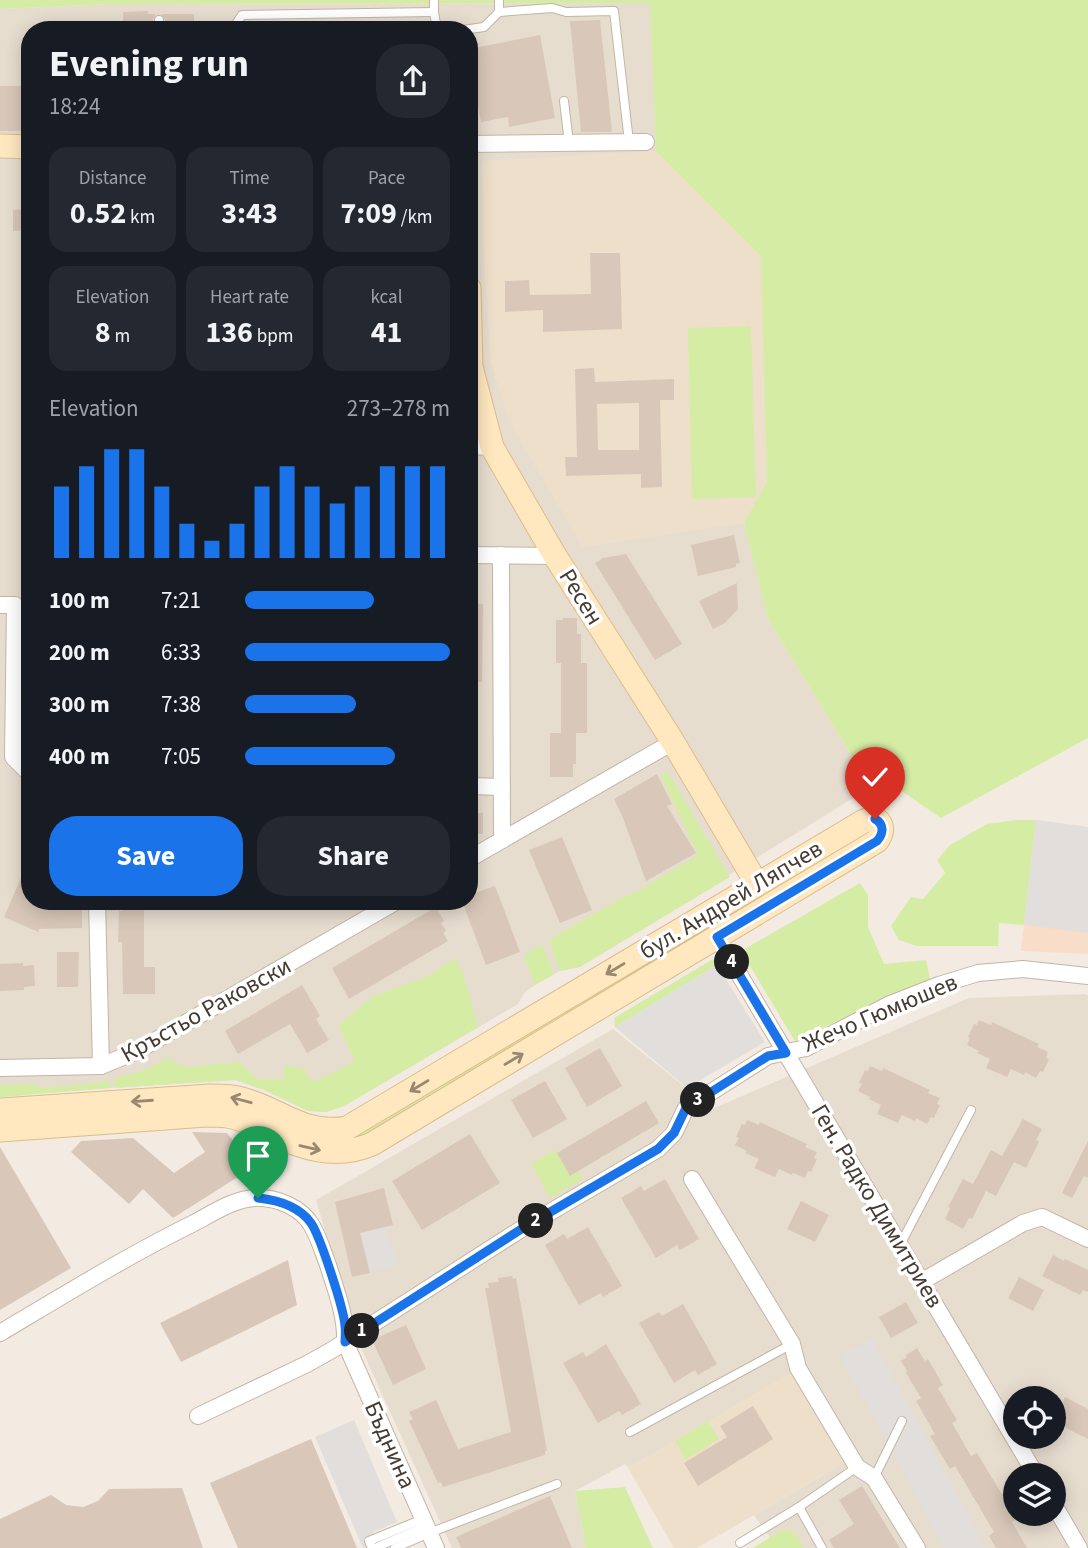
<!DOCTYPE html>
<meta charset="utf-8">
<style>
body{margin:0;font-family:"Source Sans 3",sans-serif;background:#242831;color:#f1f3f6;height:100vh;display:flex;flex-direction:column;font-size:26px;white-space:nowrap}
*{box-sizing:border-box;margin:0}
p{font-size:23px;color:#9ea1a6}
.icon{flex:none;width:38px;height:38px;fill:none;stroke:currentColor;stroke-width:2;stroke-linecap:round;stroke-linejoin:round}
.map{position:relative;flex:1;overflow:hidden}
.drawer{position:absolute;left:21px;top:21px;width:457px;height:889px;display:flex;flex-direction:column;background:#171b24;border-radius:28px;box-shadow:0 4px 18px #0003}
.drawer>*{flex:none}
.tools{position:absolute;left:1003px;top:1386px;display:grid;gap:14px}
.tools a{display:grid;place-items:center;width:63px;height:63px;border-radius:50%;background:#171b24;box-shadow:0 4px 18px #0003;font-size:35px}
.pin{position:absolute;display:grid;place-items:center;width:60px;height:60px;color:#fff;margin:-72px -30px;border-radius:50% 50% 50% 0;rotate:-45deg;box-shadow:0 0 7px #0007}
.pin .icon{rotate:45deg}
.km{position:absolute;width:35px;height:35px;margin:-18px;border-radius:50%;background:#222;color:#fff;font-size:19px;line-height:35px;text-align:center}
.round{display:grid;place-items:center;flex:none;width:74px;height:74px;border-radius:28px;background:#242831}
.headline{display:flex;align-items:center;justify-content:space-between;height:119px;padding:0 28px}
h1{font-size:38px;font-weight:700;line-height:52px}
.stats{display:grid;grid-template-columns:repeat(3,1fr);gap:10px;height:119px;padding:7px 28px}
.stats div{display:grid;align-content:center;border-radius:18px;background:#242831;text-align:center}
.stats b{font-size:30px;font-weight:700}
.stats small{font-size:19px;font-weight:400}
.stats p{font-size:19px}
.chart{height:196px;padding:14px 28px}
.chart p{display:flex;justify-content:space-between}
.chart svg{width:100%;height:126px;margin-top:7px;stroke:#1a73e8;stroke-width:6}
.action{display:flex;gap:14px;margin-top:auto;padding:14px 28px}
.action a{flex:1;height:80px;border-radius:28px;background:#1a73e8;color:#fff;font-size:28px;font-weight:700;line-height:80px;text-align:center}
.action a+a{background:#242831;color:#f1f3f6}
ul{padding:0 28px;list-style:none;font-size:23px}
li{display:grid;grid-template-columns:112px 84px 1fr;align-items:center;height:52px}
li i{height:18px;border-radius:9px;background:#1a73e8}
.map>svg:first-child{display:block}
.residential{fill:#e7ddcf;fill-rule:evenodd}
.commercial{fill:#f8dec9}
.education{fill:#eedfca}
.green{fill:#d5eca5}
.parking{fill:#e2dedb}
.building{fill:#d9c8b9;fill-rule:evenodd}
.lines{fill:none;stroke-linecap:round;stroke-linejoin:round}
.lane-casing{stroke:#c2b5a6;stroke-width:10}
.street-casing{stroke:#c2b5a6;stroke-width:18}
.secondary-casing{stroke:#dabd8e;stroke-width:25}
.lane{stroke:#fff;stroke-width:8}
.street{stroke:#fff;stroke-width:16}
.secondary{stroke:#ffe7bf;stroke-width:23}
.oneway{stroke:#998871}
.route-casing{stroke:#fff;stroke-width:14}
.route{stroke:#1a73e8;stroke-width:9}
.labels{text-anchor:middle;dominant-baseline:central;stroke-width:7;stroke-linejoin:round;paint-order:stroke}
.street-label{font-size:24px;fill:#453b32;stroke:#fff}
</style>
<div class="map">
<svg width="1088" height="1548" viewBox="0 0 1088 1548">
<rect width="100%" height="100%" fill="#f3ebe2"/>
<g class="residential">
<path d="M651,3L656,151L761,256L767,482L744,523L768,619L871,787L580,967L560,971L535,985L524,993L518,1004L344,1106L326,1112L308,1111L264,1090L235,1080L109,1088L0,1097V9L111,4ZM30,30H469V901H30Z"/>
<path d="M1085,994L1088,995V1548H777L754,1515L844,1463L792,1373L628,1468L625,1464L575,1491L586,1548H452L357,1339L316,1200L613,1029L712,1109L969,998ZM1015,1398H1054V1437H1015ZM1015,1475H1054V1514H1015Z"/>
</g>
<polygon class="commercial" points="1036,820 1088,827 1088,954 1021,951"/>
<g class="education">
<polygon points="656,151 761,256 767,482 744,523 583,547 511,425 491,362 485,285 482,161"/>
<polygon points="792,1372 844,1463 697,1548 674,1548 628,1468"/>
</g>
<g class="green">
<polygon points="0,0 1088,0 1088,738 941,818 893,785 871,787 768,619 744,523 767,482 761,256 656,151 650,3 111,4 0,9"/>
<polygon points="751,326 756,497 692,499 688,328"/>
<polygon points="667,771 730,877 580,967 560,971 549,940 618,900 645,887 698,855 661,776"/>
<polygon points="1016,820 1036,820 1024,925 999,923 998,946 917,946 899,940 891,926 911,897 923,899 945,873 937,860 950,845 987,824"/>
<polygon points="849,838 852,843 381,1129 351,1139 349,1137"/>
<polygon points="860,883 868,895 868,927 884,964 926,960 930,979 795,1041 741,951"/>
<polygon points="542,944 554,974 535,985 524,956"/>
<polygon points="456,958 464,977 478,1027 344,1106 326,1112 308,1111 264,1090 235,1080 115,1088 115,1078 142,1071 169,1058 180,1065 190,1067 239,1062 258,1079 284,1079 284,1065 305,1069 307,1077 317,1081 355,1061 338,1026 373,996 426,977"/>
<polygon points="713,959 717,965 615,1027 614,1018"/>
<polygon points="110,1080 109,1088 0,1097 0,1085 33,1084 39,1088 99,1083"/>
<polygon points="555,1150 570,1175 578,1171 582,1179 550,1198 531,1164"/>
<polygon points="708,1421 719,1439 686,1459 675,1441"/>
<polygon points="625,1487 653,1548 586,1548 575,1491"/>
<path d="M782,1530C797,1530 797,1537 804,1548H753Z"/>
</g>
<g class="parking">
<polygon points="1036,820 1088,827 1088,933 1024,925"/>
<polygon points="717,965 765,1042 687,1088 615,1027"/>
<polygon points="385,1227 398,1265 370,1273 360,1233"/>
<polygon points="872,1339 986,1548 945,1548 840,1356"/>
<polygon points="354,1420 397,1522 373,1532 380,1548 363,1548 315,1437"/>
</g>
<g class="building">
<polygon points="148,11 148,14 156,14 153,19 152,30 123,30 123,12"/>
<polygon points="161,14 194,14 194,30 166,30 165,19"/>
<polygon points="600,20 612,132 581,132 570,21"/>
<polygon points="540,35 555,118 509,127 508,117 481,122 469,61 469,49"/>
<rect x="0" y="86" width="30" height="45"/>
<polygon points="30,209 30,230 13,231 13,210"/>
<polygon points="590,253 620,253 622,329 543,332 543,310 505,312 505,281 529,280 530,295 591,294"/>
<path d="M594,368L595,382L674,379V400H660L662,487L641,488V474L566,476L565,457H577L575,369ZM639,403V450H598L597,404Z"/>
<polygon points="734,535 740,563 736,564 736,567 698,576 691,545"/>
<polygon points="626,554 682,644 655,660 595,563 603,558"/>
<polygon points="737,583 738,609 725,623 713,629 699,601"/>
<polygon points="469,603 483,604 482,682 469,682"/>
<polygon points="563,618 577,618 577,634 581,634 581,663 587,663 587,733 576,733 576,764 573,764 573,777 550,777 550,733 561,733 561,663 556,663 556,620 563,620"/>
<polygon points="657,774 672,804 667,806 696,853 646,881 623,818 614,799"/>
<rect x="469" y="813" width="14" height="21"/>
<polygon points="562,837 592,910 560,923 529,850"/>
<polygon points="30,857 30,901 82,901 82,928 39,929 38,932 4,917"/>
<polygon points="495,886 520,952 486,965 462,901 469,901 469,895"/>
<polygon points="123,901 144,901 144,967 155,967 155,994 123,994 122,942 118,942 119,911 123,911"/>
<polygon points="436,907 444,921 441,923 446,931 443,933 448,941 349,999 332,968"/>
<polygon points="57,952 79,952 78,987 57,987"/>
<polygon points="23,963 23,966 34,965 35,986 24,987 24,990 0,991 0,964"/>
<polygon points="302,985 320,1016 316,1019 329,1040 307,1053 290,1024 238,1054 225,1031"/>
<polygon points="979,1020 991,1025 992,1022 1039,1044 1037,1047 1048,1052 1046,1058 1049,1059 1043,1072 1040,1071 1036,1078 1025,1072 1024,1075 1011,1069 1007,1077 986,1068 990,1059 977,1053 979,1051 967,1045 970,1038 968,1037 974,1024 977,1025"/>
<polygon points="600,1048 622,1086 587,1107 565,1068"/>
<polygon points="870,1066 882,1071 883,1068 930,1090 928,1093 940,1098 937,1104 940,1105 934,1118 931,1117 927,1124 916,1118 915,1121 902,1115 898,1123 877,1114 881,1105 869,1099 870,1097 858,1091 862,1084 859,1083 865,1070 868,1071"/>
<polygon points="545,1081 567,1119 533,1138 511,1100"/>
<polygon points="646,1101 659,1123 570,1176 557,1153"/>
<polygon points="1023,1119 1042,1129 1036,1140 1039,1142 1026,1168 1014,1162 996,1196 986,1191 972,1219 969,1218 963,1229 945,1219 950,1208 948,1207 963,1179 973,1184 991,1150 1002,1156"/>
<polygon points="747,1120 759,1125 760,1122 807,1144 805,1147 817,1152 814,1158 817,1159 811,1172 808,1171 805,1178 793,1173 792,1175 779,1169 775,1177 754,1168 759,1159 745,1153 747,1151 735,1145 739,1138 736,1137 742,1124 745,1125"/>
<polygon points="192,1132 227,1133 242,1152 241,1175 173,1218 143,1189 129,1204 71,1152 81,1141 133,1138 174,1173 205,1152"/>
<polygon points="470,1134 500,1183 422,1230 392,1181"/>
<polygon points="1088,1141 1088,1178 1084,1176 1072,1198 1062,1193"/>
<polygon points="0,1147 71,1268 0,1310"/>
<polygon points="665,1179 699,1239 680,1250 677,1245 656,1258 621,1198 641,1186 644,1191"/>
<polygon points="384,1188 393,1225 360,1233 370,1273 352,1277 335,1202"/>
<polygon points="801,1201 829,1215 815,1242 787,1229"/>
<polygon points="588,1227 622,1286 603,1297 601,1293 579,1305 545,1245 564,1234 567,1239"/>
<polygon points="1053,1255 1064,1261 1065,1259 1088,1270 1088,1292 1083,1290 1080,1295 1042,1276"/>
<polygon points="288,1260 297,1305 181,1362 160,1323"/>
<polygon points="512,1276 513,1279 516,1278 547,1451 545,1451 545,1455 443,1487 441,1482 438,1483 409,1421 413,1419 409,1412 436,1400 458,1449 511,1432 485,1288 489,1288 488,1283 499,1282 498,1278"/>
<polygon points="1019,1277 1044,1290 1033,1311 1008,1298"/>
<polygon points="906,1302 918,1323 891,1338 879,1317"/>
<polygon points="683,1304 717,1364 698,1375 695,1370 674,1383 639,1323 659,1312 662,1316"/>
<polygon points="406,1325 426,1369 393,1385 372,1340"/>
<polygon points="606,1344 641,1404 622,1415 619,1411 598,1423 563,1363 583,1352 586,1357"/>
<polygon points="917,1348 925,1361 928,1359 943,1385 938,1388 957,1420 952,1423 971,1456 977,1453 1017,1519 1012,1522 1027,1548 996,1548 989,1536 994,1532 955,1466 950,1469 930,1436 935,1434 916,1401 921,1398 906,1373 907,1371 901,1361 907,1357 906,1355"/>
<polygon points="1065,1397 1088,1409 1088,1439 1054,1422 1054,1418"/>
<polygon points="753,1406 773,1439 698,1486 684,1463 727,1437 720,1426"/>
<polygon points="311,1439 357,1548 238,1548 210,1483"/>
<polygon points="862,1486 900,1548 834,1548 829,1540 854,1524 839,1500"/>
<polygon points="182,1488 203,1548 0,1548 0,1519 51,1495 66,1505 83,1507 98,1501 109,1489"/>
<polygon points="550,1496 572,1548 461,1548 456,1537"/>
</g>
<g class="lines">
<defs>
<g id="lane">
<polyline points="434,0 434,12 437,30"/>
<polyline points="499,0 499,12"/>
<polyline points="159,30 159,20"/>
<polyline points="232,30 242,15 434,12"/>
<polyline points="463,30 484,27 499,12 552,8 566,12 614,11 629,142"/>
<polyline points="564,101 569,143"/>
<polyline points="900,1245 971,1110"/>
<polyline points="630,1432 792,1344"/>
<polyline points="874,1478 902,1421"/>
<polyline points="799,1507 822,1548"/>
<polyline points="740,1543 799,1507 857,1467"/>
<polyline points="372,1548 369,1541 423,1519"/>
<polyline points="375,1548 426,1526"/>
<polyline points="395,1548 429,1533 557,1484"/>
</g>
<g id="street">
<polyline points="469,144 646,142"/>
<polyline points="469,446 492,447"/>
<polyline points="469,555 555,556"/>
<polyline points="501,555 502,840"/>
<polyline points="0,605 15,605 13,757 30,774"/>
<polyline points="469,786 502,787"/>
<polyline points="469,859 673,742"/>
<polyline points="97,901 101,1066"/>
<polyline points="717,937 1036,1475"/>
<polyline points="0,1068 101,1066 137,1051 397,901"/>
<polyline points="692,1179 792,1344 798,1368 857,1467 874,1478 917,1548"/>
<polyline points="921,1282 1023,1223 1042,1217 1088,1239"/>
<path d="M0,1333C64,1295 127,1256 194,1223C213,1213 235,1198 257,1198C277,1197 302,1208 312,1226C319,1238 323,1252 328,1265C336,1291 346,1315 345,1342L436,1548"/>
<polyline points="198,1416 307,1364 332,1350 523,1228 658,1149 674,1133 686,1108 768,1056 806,1048 888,1005 939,985 978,973 1023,969 1088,976"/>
<polyline points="1054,1505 1079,1548"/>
</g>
<g id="secondary">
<polyline points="0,146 30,147"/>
<polyline points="469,288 471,367 492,447 555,556 673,742 757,884"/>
<path d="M0,1110L210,1096C219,1096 229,1096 238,1098C279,1107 301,1136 347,1128L864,821C880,814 887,828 877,841L372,1144C335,1160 301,1148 268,1132C255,1125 241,1118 227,1116C220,1115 213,1115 206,1115L0,1130"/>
</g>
</defs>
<use href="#lane" class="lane-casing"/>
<use href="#street" class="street-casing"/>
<use href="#secondary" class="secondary-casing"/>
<use href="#lane" class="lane"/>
<use href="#street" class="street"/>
<use href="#secondary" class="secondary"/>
</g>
<defs><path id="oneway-shaft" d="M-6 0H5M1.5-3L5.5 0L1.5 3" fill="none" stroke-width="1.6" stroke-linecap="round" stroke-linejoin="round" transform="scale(1.75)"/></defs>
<g class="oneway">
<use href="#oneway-shaft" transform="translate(615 969) rotate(149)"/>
<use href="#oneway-shaft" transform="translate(514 1059) rotate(-31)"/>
<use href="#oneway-shaft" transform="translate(419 1086) rotate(149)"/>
<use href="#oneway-shaft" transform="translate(241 1100) rotate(-165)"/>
<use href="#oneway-shaft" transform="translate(142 1101) rotate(176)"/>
<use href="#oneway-shaft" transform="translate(310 1148) rotate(13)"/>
</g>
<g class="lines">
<defs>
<path id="route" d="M258,1198C277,1200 299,1206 311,1223C320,1236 344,1309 345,1326C346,1331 345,1337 345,1342L523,1228L658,1149L674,1133L686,1108L768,1056L786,1053L717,937L877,841C884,833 884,824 875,819"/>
</defs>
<use href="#route" class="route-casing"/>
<use href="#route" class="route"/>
</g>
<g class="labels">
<g class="street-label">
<text transform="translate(581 597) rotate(58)">Ресен</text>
<text transform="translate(731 900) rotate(-31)">бул. Андрей Ляпчев</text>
<text transform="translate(206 1010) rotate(-29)">Кръстьо Раковски</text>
<text transform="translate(880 1013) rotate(-23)">Жечо Гюмюшев</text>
<text transform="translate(877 1206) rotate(59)">Ген. Радко Димитриев</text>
<text transform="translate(390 1445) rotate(66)">Бъднина</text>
</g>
</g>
</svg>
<div class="tools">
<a><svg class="icon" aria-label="locate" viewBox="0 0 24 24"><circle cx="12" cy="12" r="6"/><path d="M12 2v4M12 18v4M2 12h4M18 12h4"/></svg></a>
<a><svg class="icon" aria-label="layers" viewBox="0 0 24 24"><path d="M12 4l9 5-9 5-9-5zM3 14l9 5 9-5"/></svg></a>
</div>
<div class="pin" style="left:258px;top:1198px;background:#1e9e55"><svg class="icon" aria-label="arrive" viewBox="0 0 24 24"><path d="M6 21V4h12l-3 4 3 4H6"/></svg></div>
<div class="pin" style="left:875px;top:819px;background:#d93025"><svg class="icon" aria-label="check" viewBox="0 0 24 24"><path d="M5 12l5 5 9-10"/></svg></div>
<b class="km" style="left:362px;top:1331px">1</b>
<b class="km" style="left:536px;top:1221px">2</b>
<b class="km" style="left:698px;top:1100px">3</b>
<b class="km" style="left:732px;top:962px">4</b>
<section class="drawer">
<div class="headline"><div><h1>Evening run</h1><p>18:24</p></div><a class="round"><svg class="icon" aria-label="share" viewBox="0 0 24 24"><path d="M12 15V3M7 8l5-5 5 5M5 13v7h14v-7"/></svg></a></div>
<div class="stats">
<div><p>Distance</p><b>0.52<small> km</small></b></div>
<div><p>Time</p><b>3:43</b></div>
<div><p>Pace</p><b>7:09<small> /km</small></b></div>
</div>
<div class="stats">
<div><p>Elevation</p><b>8<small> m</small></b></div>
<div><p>Heart rate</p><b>136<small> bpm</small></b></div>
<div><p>kcal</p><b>41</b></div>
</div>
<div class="chart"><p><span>Elevation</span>273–278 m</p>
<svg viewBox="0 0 160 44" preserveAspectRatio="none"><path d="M5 44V19M15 44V12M25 44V6M35 44V6M45 44V19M55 44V32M65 44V38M75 44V32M85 44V19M95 44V12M105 44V19M115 44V25M125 44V19M135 44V12M145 44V12M155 44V12"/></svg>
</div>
<ul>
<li><b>100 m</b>7:21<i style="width:63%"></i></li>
<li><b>200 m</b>6:33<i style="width:100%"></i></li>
<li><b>300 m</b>7:38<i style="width:54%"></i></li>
<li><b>400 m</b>7:05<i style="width:73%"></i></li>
</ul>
<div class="action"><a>Save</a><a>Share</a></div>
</section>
</div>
